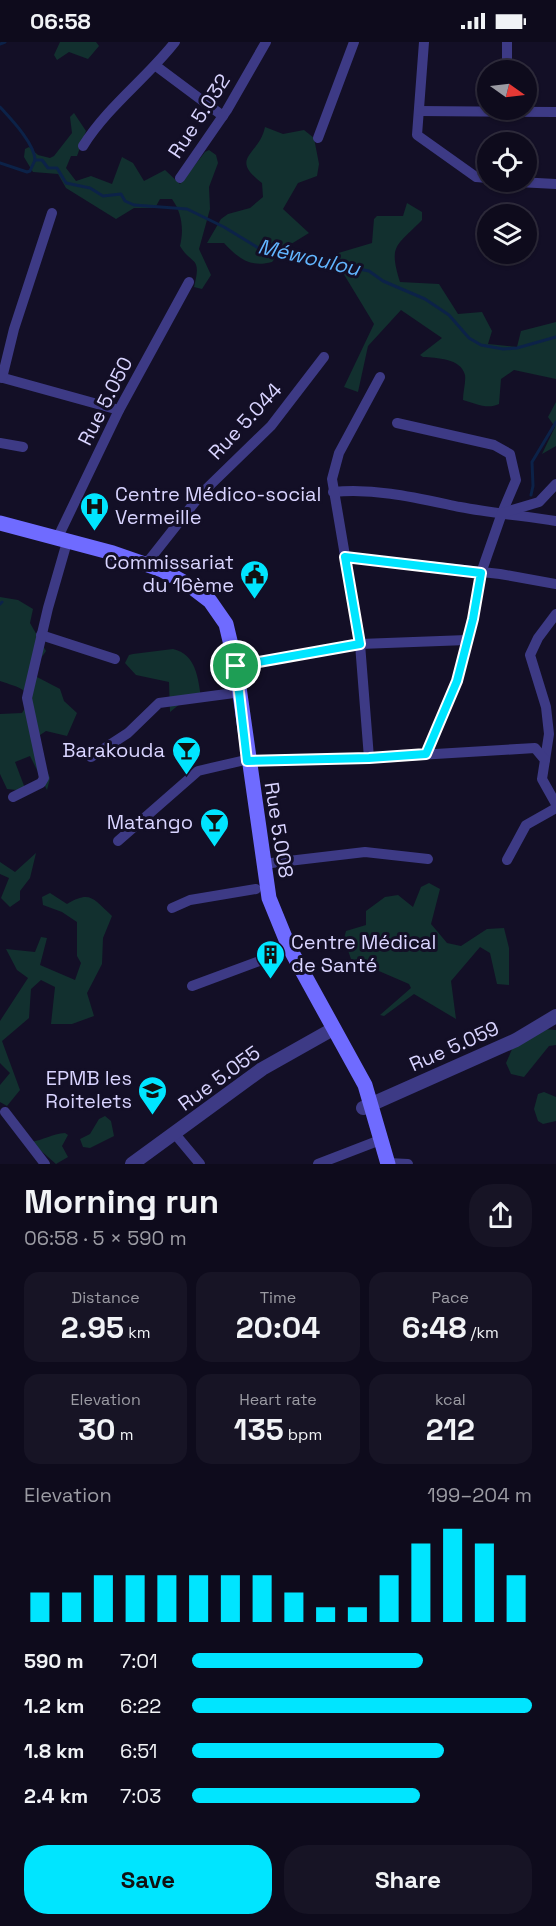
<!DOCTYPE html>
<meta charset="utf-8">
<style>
body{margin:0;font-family:"Space Grotesk",sans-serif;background:#171425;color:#f1f3f6;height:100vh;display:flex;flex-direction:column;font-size:22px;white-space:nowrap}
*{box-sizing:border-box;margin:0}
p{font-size:20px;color:#9b9ba3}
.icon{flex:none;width:33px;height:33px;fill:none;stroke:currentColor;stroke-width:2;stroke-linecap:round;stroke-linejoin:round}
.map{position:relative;height:1122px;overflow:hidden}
.sheet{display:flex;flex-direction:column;background:#0e0b1c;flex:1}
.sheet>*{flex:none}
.needle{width:39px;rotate:104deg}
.buttons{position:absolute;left:477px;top:18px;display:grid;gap:12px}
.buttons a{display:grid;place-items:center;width:60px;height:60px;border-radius:50%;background:#0e0b1c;box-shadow:0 2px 4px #0004,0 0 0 2px #2e2b3b;font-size:30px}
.pin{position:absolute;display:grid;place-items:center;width:51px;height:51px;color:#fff;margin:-26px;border:3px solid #fff;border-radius:50%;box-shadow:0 2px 6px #0007}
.round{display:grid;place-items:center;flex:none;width:63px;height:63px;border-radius:24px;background:#171425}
.head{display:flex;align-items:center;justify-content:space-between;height:102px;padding:0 24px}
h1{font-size:33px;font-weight:800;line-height:45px}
.metrics{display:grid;grid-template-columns:repeat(3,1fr);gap:9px;height:102px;padding:6px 24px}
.metrics div{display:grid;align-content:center;border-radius:15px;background:#171425;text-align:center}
.metrics b{font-size:30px;font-weight:800}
.metrics small{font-size:16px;font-weight:400}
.metrics p{font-size:16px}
.chart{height:168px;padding:12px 24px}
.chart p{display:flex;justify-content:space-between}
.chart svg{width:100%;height:108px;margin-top:6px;stroke:#00e5ff;stroke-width:6}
.primary-button{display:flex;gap:12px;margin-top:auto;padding:12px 24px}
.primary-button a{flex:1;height:69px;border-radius:24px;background:#00e5ff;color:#111;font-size:24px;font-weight:800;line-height:69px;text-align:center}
.primary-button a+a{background:#171425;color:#f1f3f6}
ul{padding:0 24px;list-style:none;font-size:20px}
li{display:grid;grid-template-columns:96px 72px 1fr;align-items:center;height:45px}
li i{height:15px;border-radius:8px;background:#00e5ff}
.status{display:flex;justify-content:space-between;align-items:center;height:42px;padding:0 30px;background:#0e0b1c;direction:ltr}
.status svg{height:16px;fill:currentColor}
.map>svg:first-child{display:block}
.green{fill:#12302f}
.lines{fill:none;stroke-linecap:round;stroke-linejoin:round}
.stream{stroke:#0c2248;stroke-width:3}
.minor{stroke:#3d3a85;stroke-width:10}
.tertiary{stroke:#3d3a85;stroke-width:14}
.secondary{stroke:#6f6bff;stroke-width:15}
.route-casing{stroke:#fff;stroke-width:12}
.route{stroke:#00e5ff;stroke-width:8}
.labels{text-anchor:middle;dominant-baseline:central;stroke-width:6;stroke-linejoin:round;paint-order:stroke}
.street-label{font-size:20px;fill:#d9d4ff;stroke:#130f26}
.poi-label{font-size:20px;fill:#d9d4ff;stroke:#130f26;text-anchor:end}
.water-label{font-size:21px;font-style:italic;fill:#62b6ff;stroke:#130f26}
</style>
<div class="status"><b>06:58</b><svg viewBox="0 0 49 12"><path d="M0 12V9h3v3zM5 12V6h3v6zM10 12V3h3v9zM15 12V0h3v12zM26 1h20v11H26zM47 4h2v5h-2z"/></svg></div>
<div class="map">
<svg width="556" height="1122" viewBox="0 0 556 1122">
<rect width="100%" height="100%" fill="#130f26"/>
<g class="green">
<polygon points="60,0 96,0 99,4 88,17 69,10 57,18 54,13"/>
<path d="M74,71L86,89L77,114H71L66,126L76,139L91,134L112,142L122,115L133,121L144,139L165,128L180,142L205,110L209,108L216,113L218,121L209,145L210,167L199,207L211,233L202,247L194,245C202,213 192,224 180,204C184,187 182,171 172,157H160L155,166H134L116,177L66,146L58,132L33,130L24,115L25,107L29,105L38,113L50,116L54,114L72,91L70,75Z"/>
<path d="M265,85L283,92L304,88L314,96L319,122L317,134L298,141L283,167L309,191L283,207L272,220C250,226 238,216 224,201H207L221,177L228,172L250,166L263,155L262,141C228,115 259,114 265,85Z"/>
<path d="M407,161L422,170V178C397,204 388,202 400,240L439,242L458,272L482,270L492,289L488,302L517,305L521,289L556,280V337L514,328L501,337L499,362C487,368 475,361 463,358C463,350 466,340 465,333C461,316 436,316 423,315L420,313L442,296L401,268L368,304L358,350L344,345L374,282L334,216L335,212L372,201L374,177L377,174H403Z"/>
<polygon points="556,360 556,404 542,412 555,385 548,375"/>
<path d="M0,555L18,558L33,567L30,581L46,609L36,623L37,635L60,647L64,659L77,671L67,694L46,689L40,693L38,707L50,736L47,748L30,714L15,720L26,749L7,747L0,732V672L22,671C39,647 16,645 0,639Z"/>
<path d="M173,607C196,612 198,636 201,655L186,657L170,670L169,640L136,633L125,621L129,613L133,612Z"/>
<polygon points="36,811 30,836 20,849 20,858 10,865 1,856 9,836 0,832 0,820 15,830"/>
<polygon points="429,841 440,847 431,882 447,901 461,904 487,887 504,886 509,906 509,943 497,942 490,911 480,905 451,939 456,977 414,952 384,974 380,973 411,946 409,942 351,917 344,897 346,889 366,883 366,869 385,855 398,853 413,865 421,845"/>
<path d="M50,851L67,862C91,848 93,857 112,874L103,896L102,922L87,951L94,974L72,982H51L55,945L41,938L31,947L29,976L2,999L20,1048L7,1064L0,1060V1043L10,1031L0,1021V979L28,936L17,928L6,907L35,910L41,895L47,896L40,923L75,938L81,921L77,914V880L62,870L43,863L42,855Z"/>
<polygon points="542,987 556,988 556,1003 549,1004 524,1035 511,1032 506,1021 516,998"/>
<polygon points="544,1050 556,1055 556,1079 543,1082 538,1079 534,1067 538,1052"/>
<polygon points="105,1074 111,1079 114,1094 90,1106 83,1105 80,1097 90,1092 99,1077"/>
<path d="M65,1091L68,1093L62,1104L68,1115L56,1122L31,1100C43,1098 52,1092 65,1091Z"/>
</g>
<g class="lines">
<g class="stream">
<polyline points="0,2 5,0"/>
<path d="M0,65C11,77 35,102 35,118"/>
<polyline points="0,121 27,130 30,129 35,118 42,118 48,126 57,126 66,141 90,146 103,154 121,152 125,159 134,163 187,167 224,185 260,207 369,229 383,239 425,257 449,273 469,296 481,303 503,307 517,306 556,295"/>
<polyline points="531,453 533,444 532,420 556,380"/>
<polyline points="0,562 2,560"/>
</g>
<g class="minor">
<polyline points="424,0 417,93 476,135 488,136"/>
<polyline points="156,24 223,74"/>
<polyline points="507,28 507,0"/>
<polyline points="419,69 556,70"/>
<polyline points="318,96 354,0"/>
<path d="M83,104C108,64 146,37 175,0"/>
<polyline points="180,136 227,68 266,0"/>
<polyline points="518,140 556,142"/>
<polyline points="0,335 119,368"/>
<polyline points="2,336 14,287 52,171"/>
<polyline points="397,381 494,403 510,412 516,438 502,471"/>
<polyline points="0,401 23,405"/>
<path d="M333,450C378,446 417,456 460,465C492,471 524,474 556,479"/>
<polyline points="57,497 119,368 189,240"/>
<polyline points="345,515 500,532 556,542"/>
<polyline points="146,522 202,451 271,384 324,315"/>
<polyline points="41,593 115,617"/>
<polyline points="236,624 360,602 467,598"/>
<polyline points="426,712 457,639 473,577 481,531 502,471 539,460 556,442"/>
<polyline points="91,715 128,691 159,661 234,651"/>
<polyline points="369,716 360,602 332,437 339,411 380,335"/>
<polyline points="545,718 549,692 546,665 530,613 538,596 556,572"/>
<polyline points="247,719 369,716 535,706 545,718 542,737 556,762"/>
<polyline points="13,755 41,741 44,736 27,656 48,566 65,507"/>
<polyline points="118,799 198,729 241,719"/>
<polyline points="507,818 526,783 556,766"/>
<polyline points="263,822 365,810 428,817"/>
<polyline points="172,866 190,858 256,847"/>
<polyline points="192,944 281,911"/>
<polyline points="5,1070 45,1122"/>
<polyline points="175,1092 200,1122"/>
<polyline points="388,1121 408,1122"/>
<polyline points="318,1122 375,1100"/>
</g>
<g class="tertiary">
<polyline points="363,1066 516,998 556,974"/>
<polyline points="132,1122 262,1027 333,987"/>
</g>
<polyline class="secondary" points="0,481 113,511 162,528 189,543 210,559 226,582 236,624 269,856 289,905 365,1043 388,1122"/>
</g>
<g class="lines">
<defs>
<polygon id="route" points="345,515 481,531 473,577 457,639 426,712 369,716 247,719 236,624 360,602"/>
</defs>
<use href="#route" class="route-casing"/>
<use href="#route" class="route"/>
</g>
<defs>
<symbol id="hospital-pin" viewBox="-11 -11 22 30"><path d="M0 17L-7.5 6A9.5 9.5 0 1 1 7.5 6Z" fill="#00e5ff" stroke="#130f26"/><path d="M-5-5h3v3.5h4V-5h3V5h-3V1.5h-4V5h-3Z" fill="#111"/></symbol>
<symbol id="civic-pin" viewBox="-11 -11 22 30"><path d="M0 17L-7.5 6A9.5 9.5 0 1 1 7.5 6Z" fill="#00e5ff" stroke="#130f26"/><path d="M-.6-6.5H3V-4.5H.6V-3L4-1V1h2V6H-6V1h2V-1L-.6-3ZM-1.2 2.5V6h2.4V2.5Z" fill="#111"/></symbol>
<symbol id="bar-pin" viewBox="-11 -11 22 30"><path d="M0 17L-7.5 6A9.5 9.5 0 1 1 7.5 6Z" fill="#00e5ff" stroke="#130f26"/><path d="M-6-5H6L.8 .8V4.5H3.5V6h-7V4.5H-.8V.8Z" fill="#111"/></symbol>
<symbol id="building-pin" viewBox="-11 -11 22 30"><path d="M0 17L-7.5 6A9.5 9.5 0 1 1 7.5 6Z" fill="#00e5ff" stroke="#130f26"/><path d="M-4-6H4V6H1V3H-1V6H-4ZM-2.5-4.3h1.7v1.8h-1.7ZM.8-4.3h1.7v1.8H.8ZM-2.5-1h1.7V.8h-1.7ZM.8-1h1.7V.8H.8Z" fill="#111"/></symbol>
<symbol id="school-pin" viewBox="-11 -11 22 30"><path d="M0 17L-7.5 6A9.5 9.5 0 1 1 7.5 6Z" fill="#00e5ff" stroke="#130f26"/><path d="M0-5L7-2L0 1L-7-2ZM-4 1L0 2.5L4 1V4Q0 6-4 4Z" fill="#111"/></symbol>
</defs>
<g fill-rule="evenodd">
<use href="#hospital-pin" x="78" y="448" width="33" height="45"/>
<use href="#civic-pin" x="238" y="516" width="33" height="45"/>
<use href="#bar-pin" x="170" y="692" width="33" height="45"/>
<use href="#bar-pin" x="198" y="764" width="33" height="45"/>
<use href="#building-pin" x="254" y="896" width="33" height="45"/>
<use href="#school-pin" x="136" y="1032" width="33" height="45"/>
</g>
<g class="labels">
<g class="street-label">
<text transform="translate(199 74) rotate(-57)">Rue 5.032</text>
<text transform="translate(105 359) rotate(-63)">Rue 5.050</text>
<text transform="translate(245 379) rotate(-47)">Rue 5.044</text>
<text transform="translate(279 788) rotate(81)">Rue 5.008</text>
<text transform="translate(454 1004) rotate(-24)">Rue 5.059</text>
<text transform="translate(219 1036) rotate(-36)">Rue 5.055</text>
</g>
<g class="poi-label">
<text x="115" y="452" text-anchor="start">Centre Médico-social<tspan x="115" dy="23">Vermeille</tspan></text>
<text x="234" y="520">Commissariat<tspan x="234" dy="23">du 16ème</tspan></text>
<text x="165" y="708">Barakouda</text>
<text x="193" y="780">Matango</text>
<text x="291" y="900" text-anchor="start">Centre Médical<tspan x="291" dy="23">de Santé</tspan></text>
<text x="132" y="1036">EPMB les<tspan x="132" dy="23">Roitelets</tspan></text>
</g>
<g class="water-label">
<text transform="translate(309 215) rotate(13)">Méwoulou</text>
</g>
</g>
</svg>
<div class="buttons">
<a><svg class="needle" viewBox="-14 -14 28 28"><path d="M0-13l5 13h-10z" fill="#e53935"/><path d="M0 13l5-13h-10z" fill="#9b9ba3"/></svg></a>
<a><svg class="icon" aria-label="locate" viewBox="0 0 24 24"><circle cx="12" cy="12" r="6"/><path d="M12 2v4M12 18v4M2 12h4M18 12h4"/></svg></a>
<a><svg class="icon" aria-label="layers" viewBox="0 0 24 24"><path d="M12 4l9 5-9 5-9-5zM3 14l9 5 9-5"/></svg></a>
</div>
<div class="pin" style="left:236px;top:624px;background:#1e9e55"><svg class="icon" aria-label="arrive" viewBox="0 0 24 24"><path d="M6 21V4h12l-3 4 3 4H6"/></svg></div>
</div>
<section class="sheet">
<div class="head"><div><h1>Morning run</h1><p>06:58 · 5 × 590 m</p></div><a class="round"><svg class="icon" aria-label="share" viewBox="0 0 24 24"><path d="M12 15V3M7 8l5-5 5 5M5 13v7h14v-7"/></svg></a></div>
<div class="metrics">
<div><p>Distance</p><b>2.95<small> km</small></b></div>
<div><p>Time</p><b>20:04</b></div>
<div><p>Pace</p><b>6:48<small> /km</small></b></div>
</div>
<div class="metrics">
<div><p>Elevation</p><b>30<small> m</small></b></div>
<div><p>Heart rate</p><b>135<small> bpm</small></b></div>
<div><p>kcal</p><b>212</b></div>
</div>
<div class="chart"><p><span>Elevation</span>199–204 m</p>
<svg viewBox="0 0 160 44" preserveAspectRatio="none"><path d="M5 44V32M15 44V32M25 44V25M35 44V25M45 44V25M55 44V25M65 44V25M75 44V25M85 44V32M95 44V38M105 44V38M115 44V25M125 44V12M135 44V6M145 44V12M155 44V25"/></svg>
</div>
<ul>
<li><b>590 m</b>7:01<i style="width:68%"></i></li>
<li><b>1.2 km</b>6:22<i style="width:100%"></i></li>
<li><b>1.8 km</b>6:51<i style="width:74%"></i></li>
<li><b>2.4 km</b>7:03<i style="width:67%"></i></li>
</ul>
<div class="primary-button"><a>Save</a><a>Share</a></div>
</section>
